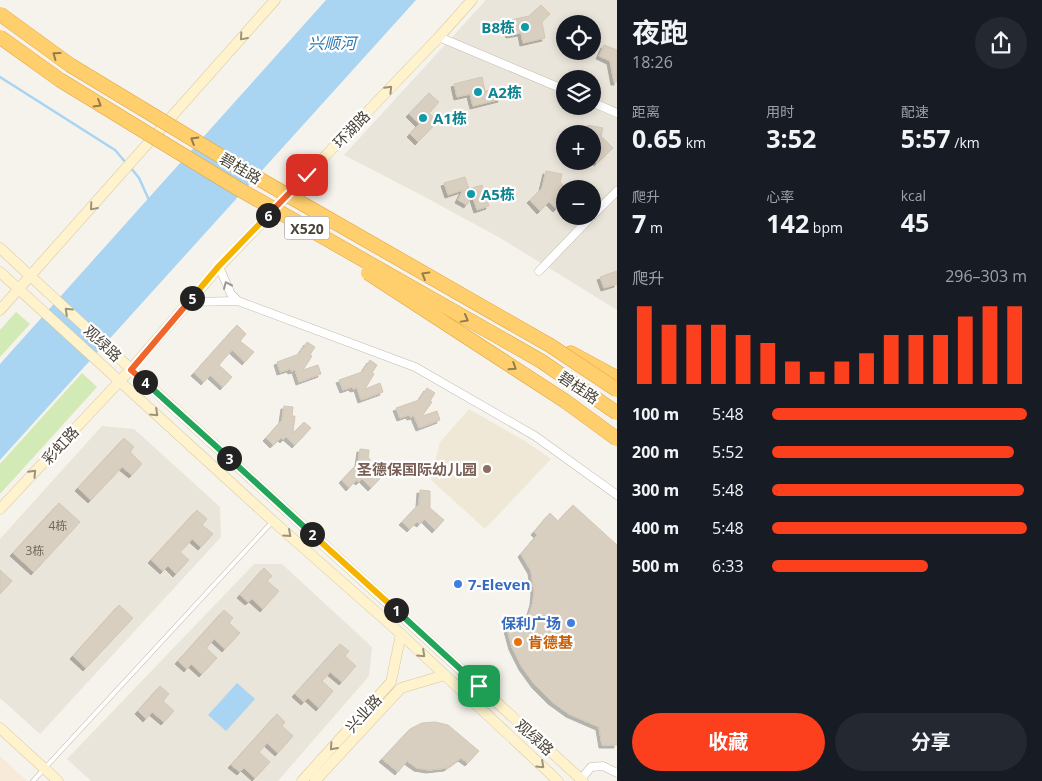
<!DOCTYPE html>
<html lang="zh">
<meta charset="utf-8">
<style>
body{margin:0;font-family:"Open Sans","Noto Sans SC",sans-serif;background:#242831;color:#f1f3f6;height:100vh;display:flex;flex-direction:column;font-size:19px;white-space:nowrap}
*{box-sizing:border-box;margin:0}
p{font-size:16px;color:#9ea1a6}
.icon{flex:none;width:28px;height:28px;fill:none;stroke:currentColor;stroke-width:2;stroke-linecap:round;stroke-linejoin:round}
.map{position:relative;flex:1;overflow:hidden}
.details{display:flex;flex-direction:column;background:#171b24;width:425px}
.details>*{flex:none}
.controls{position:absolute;left:556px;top:15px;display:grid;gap:10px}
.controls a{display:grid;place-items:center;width:45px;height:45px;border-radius:50%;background:#171b24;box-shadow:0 2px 8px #0003;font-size:25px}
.pin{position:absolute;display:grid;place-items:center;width:42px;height:42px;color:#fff;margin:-21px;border-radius:10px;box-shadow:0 2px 8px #0006}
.km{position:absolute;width:25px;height:25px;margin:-12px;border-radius:50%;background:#222;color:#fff;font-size:14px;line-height:25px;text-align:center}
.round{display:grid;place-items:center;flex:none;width:52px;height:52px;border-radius:26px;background:#242831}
.head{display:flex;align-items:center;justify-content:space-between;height:85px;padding:0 15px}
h1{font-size:28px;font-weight:700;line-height:38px}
.metrics{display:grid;grid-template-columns:repeat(3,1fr);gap:8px;height:85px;padding:5px 15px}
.metrics div{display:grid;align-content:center}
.metrics b{font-size:25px;font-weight:700}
.metrics small{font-size:14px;font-weight:400}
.metrics p{font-size:14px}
.chart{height:140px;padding:10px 15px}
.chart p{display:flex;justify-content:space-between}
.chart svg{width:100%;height:90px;margin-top:5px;stroke:#fc3f1d;stroke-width:6}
.cta{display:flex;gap:10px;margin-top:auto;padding:10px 15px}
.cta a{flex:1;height:58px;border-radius:30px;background:#fc3f1d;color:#fff;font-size:20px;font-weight:700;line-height:58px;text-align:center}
.cta a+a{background:#242831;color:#f1f3f6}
ul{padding:0 15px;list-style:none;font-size:16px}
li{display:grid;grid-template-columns:80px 60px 1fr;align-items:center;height:38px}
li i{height:12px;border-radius:6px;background:#fc3f1d}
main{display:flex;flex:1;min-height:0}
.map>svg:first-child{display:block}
.residential{fill:#eae5da;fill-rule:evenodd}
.commercial{fill:#f7ead8}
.education{fill:#efe8d6}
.green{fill:#d2eab5}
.water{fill:#a9d4f2}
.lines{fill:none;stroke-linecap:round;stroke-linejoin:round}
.stream{stroke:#a9d4f2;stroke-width:2.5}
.building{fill:#d8cfc1;stroke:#d3c7b4;filter:url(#shadow)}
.lane-casing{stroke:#c2bbae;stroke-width:5}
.street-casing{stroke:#c2bbae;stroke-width:9}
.secondary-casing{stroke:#d6c79b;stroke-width:11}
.highway-casing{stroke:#e0a43c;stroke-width:15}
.lane{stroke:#fff;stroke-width:4}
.street{stroke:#fff;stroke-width:8}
.secondary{stroke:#fff3cd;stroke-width:10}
.highway{stroke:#ffcf6e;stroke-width:14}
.highway-bridge-casing{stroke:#e0a43c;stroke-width:15;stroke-linecap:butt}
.highway-bridge{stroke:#ffcf6e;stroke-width:14}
.oneway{stroke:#9c937c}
.oneway2{stroke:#937c4e}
.oneway3{stroke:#9c9892}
.split-1-casing{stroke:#fff;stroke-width:10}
.split-2-casing{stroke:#fff;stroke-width:10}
.split-3-casing{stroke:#fff;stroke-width:10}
.split-4-casing{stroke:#fff;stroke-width:10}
.split-5-casing{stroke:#fff;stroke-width:10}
.split-6-casing{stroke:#fff;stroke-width:10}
.split-7-casing{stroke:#fff;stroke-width:10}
.split-1{stroke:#22a559;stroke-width:6}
.split-2{stroke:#f5b400;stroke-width:6}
.split-3{stroke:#22a559;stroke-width:6}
.split-4{stroke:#22a559;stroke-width:6}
.split-5{stroke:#f0652b;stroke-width:6}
.split-6{stroke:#f5b400;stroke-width:6}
.split-7{stroke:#f0652b;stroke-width:6}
.culture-dot{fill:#0f9aa8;stroke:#fff;stroke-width:2}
.education-dot{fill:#8d6e63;stroke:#fff;stroke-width:2}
.shop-dot{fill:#3f7fe0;stroke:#fff;stroke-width:2}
.food-dot{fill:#e8710a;stroke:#fff;stroke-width:2}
.labels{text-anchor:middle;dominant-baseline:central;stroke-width:4.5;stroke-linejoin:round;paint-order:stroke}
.number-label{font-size:12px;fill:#6e675b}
.shield{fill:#fff;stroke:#817c74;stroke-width:1}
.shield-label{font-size:14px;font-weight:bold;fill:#4b4439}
.culture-label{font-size:15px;font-weight:bold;fill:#0d838f;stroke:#fff;text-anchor:start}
.street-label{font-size:15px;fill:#4b4439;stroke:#fff}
.education-label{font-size:15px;font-weight:bold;fill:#785e54;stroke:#fff;text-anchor:end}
.shop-label{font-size:15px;font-weight:bold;fill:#366cbe;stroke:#fff;text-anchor:start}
.food-label{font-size:15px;font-weight:bold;fill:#c56008;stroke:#fff;text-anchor:start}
.water-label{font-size:16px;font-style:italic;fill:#2e7ab2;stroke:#fff}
</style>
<main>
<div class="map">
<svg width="617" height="781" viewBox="0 0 617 781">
<defs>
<filter id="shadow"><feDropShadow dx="-3" dy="3" stdDeviation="0" flood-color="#0004"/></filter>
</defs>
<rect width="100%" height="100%" fill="#f6f3ec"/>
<g class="residential">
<path d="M486,0H617V310L502,239L423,196L344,155ZM565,24H592V51H565ZM565,79H592V106H565ZM565,134H592V161H565ZM565,189H592V216H565Z"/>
<polygon points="102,426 134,429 220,507 221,537 40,734 0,698 0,539"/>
<polygon points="254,564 282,564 372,647 369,676 278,781 91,781 67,759"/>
</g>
<polygon class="commercial" points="0,756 26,780 25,781 0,781"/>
<polygon class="education" points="469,409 525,441 551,459 485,529 431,480 440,442"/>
<g class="green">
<polygon points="16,312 30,324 0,357 0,330"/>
<polygon points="82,373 97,387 0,494 0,464"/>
</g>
<g class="water">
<polygon points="326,0 416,0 0,460 0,364"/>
<polygon points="237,683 255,699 226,731 208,715"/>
</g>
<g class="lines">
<g class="stream">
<polyline points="0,77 115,150 127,164"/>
<polyline points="131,168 139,178 149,200"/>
</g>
</g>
<g class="building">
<polygon points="541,5 550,14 542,22 545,38 523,43 521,33 509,35 506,21 529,16"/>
<polygon points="604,45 617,50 617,82 614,82 610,61 599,56"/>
<polygon points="482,77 485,91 499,88 501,99 473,106 470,94 457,97 454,84"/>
<polygon points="429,93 439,102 429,113 438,121 418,142 410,134 419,124 409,114"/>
<polygon points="588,125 603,128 601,136 613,148 597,163 592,159 592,134 585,134"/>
<polygon points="546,171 562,174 560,182 565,187 565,200 556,209 549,202 540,211 530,200 542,188"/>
<polygon points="465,177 469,189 482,185 489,206 477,210 472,195 467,205 458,200 463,190 448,195 444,183"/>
<polygon points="617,271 617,284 604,288 600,277"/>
<polygon points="237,325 246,334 240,341 254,352 245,362 232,350 225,358 219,365 232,377 223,387 210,375 204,382 194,373"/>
<polygon points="307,342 315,347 310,355 312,356 303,370 318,365 321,374 299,382 295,370 291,371 290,369 280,372 277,362 299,354"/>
<polygon points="370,360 377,365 372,373 374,374 365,389 380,383 383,392 361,400 357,388 353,389 352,387 343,390 339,380 362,372"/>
<polygon points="427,388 435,393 430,401 432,402 422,416 437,411 440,420 419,428 414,416 410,417 409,415 400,418 396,408 419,400"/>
<polygon points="284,406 293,407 292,416 295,416 293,433 304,422 311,428 295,445 286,437 283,440 281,438 273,445 266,438 282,420"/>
<polygon points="124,438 134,447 130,452 142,464 132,475 122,467 91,500 78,488"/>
<polygon points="360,449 369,450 368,459 370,459 369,476 380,464 387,471 371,488 362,479 359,482 356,480 349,488 342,480 358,463"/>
<polygon points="420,490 430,491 430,508 444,520 435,530 424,519 420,524 417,522 410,529 402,522 419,504"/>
<polygon points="59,503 80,522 34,572 13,553"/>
<polygon points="573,505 617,545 617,745 602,745 599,727 569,714 551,701 535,685 522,667 512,647 506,625 518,621 521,632 530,612 533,602 534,591 531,571 521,554 537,535 534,532 550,513 558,521"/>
<polygon points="197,510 207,519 202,525 213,534 201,547 192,539 187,545 180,552 189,560 176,574 168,566 163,571 151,560"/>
<polygon points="264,568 272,576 267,581 279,591 263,609 252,599 248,602 240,595"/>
<polygon points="0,570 12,581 0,594"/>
<polygon points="119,605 133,618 86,668 73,656"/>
<polygon points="224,610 233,618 229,623 240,633 225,649 214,639 206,648 217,658 202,674 191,664 187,669 178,661"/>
<polygon points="340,644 349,651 345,656 356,666 342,682 330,672 326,677 322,681 333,691 319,708 308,698 304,702 295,694"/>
<polygon points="160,686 169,694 163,701 174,711 164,722 152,712 146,719 138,711"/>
<polygon points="277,714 285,722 282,726 293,736 278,753 267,743 259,752 270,762 255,778 244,768 240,772 231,765"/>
<polygon points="435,722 448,725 479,751 468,763 461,758 447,768 429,770 417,768 407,761 398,772 382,759 410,729 422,723"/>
</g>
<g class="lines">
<defs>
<polyline id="lane" points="33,781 272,522"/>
<g id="street">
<polyline points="439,37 565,90"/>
<polyline points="592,102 617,113"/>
<polyline points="592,216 617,191"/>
<polyline points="219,267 231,294 238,301"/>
<polyline points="539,271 592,216"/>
<polyline points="188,302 238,301 415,367 535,436 617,495"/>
<polyline points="581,779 591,767 603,766 617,773"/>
</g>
<g id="secondary">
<polyline points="0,248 131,369 583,781"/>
<polyline points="0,272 273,521 401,634 558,781"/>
<polyline points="0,310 275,0"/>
<polyline points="0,509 131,369 219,267 439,37 472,0"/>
<polyline points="0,728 58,781"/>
<polyline points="302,781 391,682 401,634"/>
<polyline points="315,781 401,688 445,675"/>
</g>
<polyline id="highway" points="571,353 617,378"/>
</defs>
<use href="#lane" class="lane-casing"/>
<use href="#street" class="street-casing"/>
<use href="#secondary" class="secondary-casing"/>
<use href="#highway" class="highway-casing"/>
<use href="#lane" class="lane"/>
<use href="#street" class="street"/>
<use href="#secondary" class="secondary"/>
<use href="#highway" class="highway"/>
<defs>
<g id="highway-bridge">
<polyline points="0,14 70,65 247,172 551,346 617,390"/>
<polyline points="0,37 60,80 237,188 541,361 617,413"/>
<polyline points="368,273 565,401 617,439"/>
</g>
</defs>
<use href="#highway-bridge" class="highway-bridge-casing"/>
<use href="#highway-bridge" class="highway-bridge"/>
</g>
<defs><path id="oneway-chevron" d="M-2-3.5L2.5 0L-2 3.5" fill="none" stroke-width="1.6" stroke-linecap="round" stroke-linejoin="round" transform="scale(1.25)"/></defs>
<g class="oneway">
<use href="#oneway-chevron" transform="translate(243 37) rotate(131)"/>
<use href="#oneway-chevron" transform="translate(389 89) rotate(-46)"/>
<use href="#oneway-chevron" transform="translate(93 207) rotate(131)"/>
<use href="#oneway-chevron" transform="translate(68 311) rotate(-137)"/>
<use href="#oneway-chevron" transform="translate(155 413) rotate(43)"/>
<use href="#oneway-chevron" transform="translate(33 473) rotate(-47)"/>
<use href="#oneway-chevron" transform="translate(288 534) rotate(42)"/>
<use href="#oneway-chevron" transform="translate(422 654) rotate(43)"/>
<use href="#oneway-chevron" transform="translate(333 747) rotate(132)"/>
<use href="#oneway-chevron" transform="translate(541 765) rotate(43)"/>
</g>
<g class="oneway2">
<use href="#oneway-chevron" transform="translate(56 55) rotate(-144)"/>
<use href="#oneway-chevron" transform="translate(98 104) rotate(31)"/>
<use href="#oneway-chevron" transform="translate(194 140) rotate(-149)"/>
<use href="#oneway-chevron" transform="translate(425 275) rotate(-150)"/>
<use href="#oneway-chevron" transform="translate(465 319) rotate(29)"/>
<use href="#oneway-chevron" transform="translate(513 367) rotate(33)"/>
</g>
<use class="oneway3" href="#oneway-chevron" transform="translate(227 285) rotate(-114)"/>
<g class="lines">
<defs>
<polyline id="split-1" points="396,610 479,686"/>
<polyline id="split-2" points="312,534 396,610"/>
<polyline id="split-3" points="229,458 312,534"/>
<polyline id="split-4" points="145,382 229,458"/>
<polyline id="split-5" points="145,382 131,370 192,298"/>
<polyline id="split-6" points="192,298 218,267 268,215"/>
<polyline id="split-7" points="268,215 307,175"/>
</defs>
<use href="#split-1" class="split-1-casing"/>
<use href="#split-2" class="split-2-casing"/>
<use href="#split-3" class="split-3-casing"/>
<use href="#split-4" class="split-4-casing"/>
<use href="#split-5" class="split-5-casing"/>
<use href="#split-6" class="split-6-casing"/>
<use href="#split-7" class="split-7-casing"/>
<use href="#split-1" class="split-1"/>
<use href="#split-2" class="split-2"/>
<use href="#split-3" class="split-3"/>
<use href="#split-4" class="split-4"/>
<use href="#split-5" class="split-5"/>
<use href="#split-6" class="split-6"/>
<use href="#split-7" class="split-7"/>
</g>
<g class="culture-dot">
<circle cx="525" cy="27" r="5"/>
<circle cx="478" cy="92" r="5"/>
<circle cx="423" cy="118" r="5"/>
<circle cx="471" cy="194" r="5"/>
</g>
<circle class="education-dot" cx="487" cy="469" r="5"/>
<g class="shop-dot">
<circle cx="458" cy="584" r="5"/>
<circle cx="571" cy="623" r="5"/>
</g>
<circle class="food-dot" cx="518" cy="642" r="5"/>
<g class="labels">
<g class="number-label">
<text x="58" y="525">4栋</text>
<text x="35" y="550">3栋</text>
</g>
<rect class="shield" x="284.5" y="216.5" width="45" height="23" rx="4"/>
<g class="shield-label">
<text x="307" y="228">X520</text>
</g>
<g class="culture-label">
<text x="515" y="27" text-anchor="end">B8栋</text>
<text x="488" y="92">A2栋</text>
<text x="433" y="118">A1栋</text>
<text x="481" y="194">A5栋</text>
</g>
<g class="street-label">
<text transform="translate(351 129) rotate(-46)">环湖路</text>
<text transform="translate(241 168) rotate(31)">碧桂路</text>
<text transform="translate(103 343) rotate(43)">观绿路</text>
<text transform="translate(579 387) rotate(34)">碧桂路</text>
<text transform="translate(60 445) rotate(-47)">彩虹路</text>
<text transform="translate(363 713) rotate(-48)">兴业路</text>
<text transform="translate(535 737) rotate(42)">观绿路</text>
</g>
<g class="education-label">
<text x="477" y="469">圣德保国际幼儿园</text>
</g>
<g class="shop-label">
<text x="468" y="584">7-Eleven</text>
<text x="561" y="623" text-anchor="end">保利广场</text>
</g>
<g class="food-label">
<text x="528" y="642">肯德基</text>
</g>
<g class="water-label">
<text x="332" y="43">兴顺河</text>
</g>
</g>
</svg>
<div class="controls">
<a><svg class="icon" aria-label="locate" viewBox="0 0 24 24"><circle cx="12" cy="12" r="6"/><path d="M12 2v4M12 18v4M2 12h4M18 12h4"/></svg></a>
<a><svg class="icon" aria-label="layers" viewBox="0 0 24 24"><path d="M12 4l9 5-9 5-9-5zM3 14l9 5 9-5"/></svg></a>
<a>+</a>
<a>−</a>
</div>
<div class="pin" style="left:479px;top:686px;background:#1e9e55"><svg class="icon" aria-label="arrive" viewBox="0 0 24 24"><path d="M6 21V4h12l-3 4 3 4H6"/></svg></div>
<div class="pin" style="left:307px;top:175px;background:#d93025"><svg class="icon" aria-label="check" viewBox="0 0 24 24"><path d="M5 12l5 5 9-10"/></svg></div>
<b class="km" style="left:396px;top:610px">1</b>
<b class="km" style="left:312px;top:534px">2</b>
<b class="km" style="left:229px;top:458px">3</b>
<b class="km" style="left:145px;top:382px">4</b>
<b class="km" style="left:192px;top:298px">5</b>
<b class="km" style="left:268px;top:215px">6</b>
</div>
<section class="details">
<div class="head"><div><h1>夜跑</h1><p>18:26</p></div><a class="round"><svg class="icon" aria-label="share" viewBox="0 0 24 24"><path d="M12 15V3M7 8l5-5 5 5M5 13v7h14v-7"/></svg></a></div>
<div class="metrics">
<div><p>距离</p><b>0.65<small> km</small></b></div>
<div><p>用时</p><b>3:52</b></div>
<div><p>配速</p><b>5:57<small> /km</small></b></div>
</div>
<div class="metrics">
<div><p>爬升</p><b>7<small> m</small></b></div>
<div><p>心率</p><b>142<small> bpm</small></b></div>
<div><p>kcal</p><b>45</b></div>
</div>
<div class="chart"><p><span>爬升</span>296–303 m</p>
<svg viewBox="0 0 160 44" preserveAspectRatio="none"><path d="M5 44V6M15 44V15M25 44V15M35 44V15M45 44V20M55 44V24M65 44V33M75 44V38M85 44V33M95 44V29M105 44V20M115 44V20M125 44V20M135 44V11M145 44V6M155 44V6"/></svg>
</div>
<ul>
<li><b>100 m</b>5:48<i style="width:100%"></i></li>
<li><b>200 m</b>5:52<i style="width:95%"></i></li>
<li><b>300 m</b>5:48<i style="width:99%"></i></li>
<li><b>400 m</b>5:48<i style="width:100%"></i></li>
<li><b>500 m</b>6:33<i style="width:61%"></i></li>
</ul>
<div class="cta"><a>收藏</a><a>分享</a></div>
</section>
</main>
